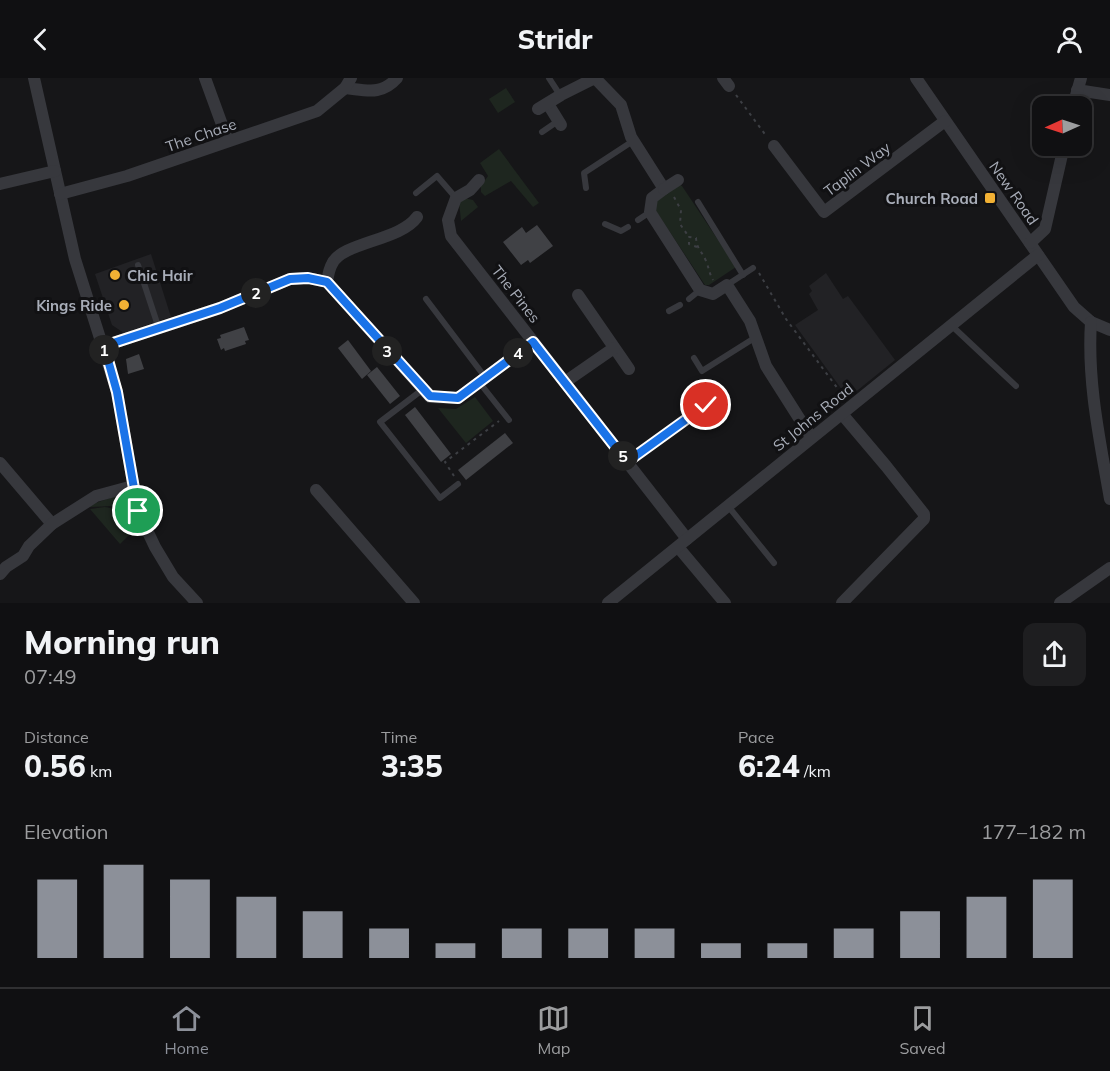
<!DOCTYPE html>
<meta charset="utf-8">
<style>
body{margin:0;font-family:Mulish,sans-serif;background:#1e1e20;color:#f1f3f6;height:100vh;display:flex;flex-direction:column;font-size:22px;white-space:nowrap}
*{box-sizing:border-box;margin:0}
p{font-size:20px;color:#9c9d9f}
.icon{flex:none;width:33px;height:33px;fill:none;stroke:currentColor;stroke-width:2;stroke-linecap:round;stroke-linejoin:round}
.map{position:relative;height:525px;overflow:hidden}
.panel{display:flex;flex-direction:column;background:#101012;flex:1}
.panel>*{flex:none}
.needle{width:39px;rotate:267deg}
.tools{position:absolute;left:1032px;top:18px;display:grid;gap:12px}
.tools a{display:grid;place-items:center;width:60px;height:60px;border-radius:12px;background:#101012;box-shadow:0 6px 24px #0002,0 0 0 2px #303032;font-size:30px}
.pin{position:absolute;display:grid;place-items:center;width:51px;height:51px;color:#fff;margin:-26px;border:3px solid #fff;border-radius:50%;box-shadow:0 2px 6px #0007}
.km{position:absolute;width:30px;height:30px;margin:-15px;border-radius:50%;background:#222;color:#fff;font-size:16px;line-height:30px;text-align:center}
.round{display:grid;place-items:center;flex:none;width:63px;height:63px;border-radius:12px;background:#1e1e20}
.head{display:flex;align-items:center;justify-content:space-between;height:102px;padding:0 24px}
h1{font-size:33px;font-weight:800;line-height:45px}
.stats{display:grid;grid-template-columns:repeat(3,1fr);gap:9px;height:102px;padding:6px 24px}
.stats div{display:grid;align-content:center}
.stats b{font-size:30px;font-weight:800}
.stats small{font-size:16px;font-weight:400}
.stats p{font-size:16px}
.chart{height:168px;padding:12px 24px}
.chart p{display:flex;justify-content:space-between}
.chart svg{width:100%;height:108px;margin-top:6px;stroke:#8c9099;stroke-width:6}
header{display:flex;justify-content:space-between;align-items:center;height:78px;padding:0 24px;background:#101012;font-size:27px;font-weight:800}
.tabs{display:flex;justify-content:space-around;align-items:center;height:84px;border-top:2px solid #303032;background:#101012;font-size:16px;color:#9c9d9f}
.tabs a{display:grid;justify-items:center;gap:3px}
.tabs .current{color:#8c9099}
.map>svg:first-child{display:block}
.built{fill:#222225}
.green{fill:#1e261f}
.building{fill:#404145}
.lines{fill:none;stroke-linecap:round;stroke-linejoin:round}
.path{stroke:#3d3f44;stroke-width:2;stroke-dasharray:3 4.5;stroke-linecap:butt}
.service{stroke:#37383d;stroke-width:6}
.minor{stroke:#37383d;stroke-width:12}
.route-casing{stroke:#fff;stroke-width:12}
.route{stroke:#1a73e8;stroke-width:8}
.poi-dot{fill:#f2b134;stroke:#111113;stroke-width:2}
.labels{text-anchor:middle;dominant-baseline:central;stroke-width:6;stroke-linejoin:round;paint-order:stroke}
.street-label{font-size:15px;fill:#a8adb8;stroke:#111113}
.poi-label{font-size:15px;font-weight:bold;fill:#a8adb8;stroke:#111113;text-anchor:end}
</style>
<header><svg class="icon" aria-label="back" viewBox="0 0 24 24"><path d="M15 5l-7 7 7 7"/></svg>Stridr<svg class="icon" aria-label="person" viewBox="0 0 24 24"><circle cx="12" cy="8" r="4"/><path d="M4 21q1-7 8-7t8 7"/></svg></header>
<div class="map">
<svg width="1110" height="525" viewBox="0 0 1110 525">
<rect width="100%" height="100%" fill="#161618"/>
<g class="built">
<polygon points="151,176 171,239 124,255 112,247 95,196"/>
<polygon points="826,195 843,221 848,218 895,282 848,320 795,247 818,232 809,216 812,213 809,208"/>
</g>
<g class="green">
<polygon points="506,10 515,24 498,35 489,21"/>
<polygon points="499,71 539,125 533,129 511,103 485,118 481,114 481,108 488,98 480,85"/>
<polygon points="678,106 682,108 736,189 709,207 705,207 656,133 655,125 658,120"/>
<polygon points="464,120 473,122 478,129 461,143 459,124"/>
<polygon points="475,319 493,343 466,365 438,330 456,331"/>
<polygon points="113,419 122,419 129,432 127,434 113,428 90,429 90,427"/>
<path d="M105,429C121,432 127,438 135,451L120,466L90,431Z"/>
</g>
<g class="building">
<polygon points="537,147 553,168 530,185 528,182 521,187 503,164 522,149 526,155"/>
<polygon points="244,249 249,262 245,263 246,266 225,273 224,270 221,272 217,261 221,260 220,257"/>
<polygon points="348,262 371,293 362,301 338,270"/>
<polygon points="139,276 144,291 128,296 126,281"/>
<polygon points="377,289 400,318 390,326 367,297"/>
<polygon points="415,329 451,376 441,384 405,337"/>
<polygon points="505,355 513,365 466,402 458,392"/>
</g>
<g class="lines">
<g class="path">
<polyline points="736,17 767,59"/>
<polyline points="674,119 681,132 680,146 689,159"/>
<path d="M697,169L689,166V159L696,160C697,172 702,173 706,183C709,190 709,195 713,202"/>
<polyline points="759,195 786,241 844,319"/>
<polyline points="454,398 445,384 499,343"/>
</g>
<g class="service">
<polyline points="549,0 560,17"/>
<polyline points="542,54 558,43"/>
<polyline points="586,110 584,95 633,63"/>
<polyline points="416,115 437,98 456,120"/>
<polyline points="698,124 743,197"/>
<polyline points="638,142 650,134"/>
<polyline points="605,146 621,153 628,149"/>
<polyline points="138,187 159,251"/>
<polyline points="727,207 753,190"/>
<polyline points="426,221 485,299"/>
<polyline points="689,221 700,212"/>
<polyline points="669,233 680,227"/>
<polyline points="952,248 1016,308"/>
<polyline points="694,280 702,293 756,259"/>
<polyline points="479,304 509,342"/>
<polyline points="422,312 380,344 440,420 458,406"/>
<polyline points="627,384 706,326"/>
<polyline points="728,428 774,485"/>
</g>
<g class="minor">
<polyline points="34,0 75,181 117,314 138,433 155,469 173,499 197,525"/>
<polyline points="205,0 228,63"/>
<polyline points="723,0 729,8"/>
<polyline points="916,0 1074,229 1091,244 1110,252"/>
<path d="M345,10C366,12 381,18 397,0"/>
<polyline points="1077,12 1110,17"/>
<polyline points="548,26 561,47"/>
<polyline points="1073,28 1081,0"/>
<polyline points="538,31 561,17 595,0 621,27 631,59 664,111 652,120 650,134 700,212 713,216 727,207 750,243 766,288 811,359"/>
<polyline points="774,68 824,134 945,43"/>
<polyline points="479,102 470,112 456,120 448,142 451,158 687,461"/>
<polyline points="0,106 55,93"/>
<polyline points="664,111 678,102"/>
<polyline points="60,116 127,98 317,33 345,10 351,0"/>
<polyline points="1030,165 1045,151 1064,68"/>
<path d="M327,204C328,198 329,191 332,186C342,164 400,163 417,139"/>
<polyline points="578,217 629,291"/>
<path d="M1091,244C1087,304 1100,363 1110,421"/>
<polyline points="104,268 220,230 290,201 308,200 327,204 430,319 458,320 533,264"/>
<polyline points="565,304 614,270"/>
<polyline points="842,336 886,388 924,436 924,441 842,525"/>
<polyline points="0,385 52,446"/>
<polyline points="316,412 414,525"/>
<polyline points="678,469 725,525"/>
<polyline points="0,496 6,489 23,478 29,468 52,446 96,418 133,408"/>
<polyline points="608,525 1038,177"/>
<polyline points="1060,525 1110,490"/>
</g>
</g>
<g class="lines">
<defs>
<polyline id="route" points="138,433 117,314 104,268 220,230 290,201 308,200 327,204 430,318 458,320 533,264 627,384 706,327"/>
</defs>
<use href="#route" class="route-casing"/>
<use href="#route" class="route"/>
</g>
<g class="poi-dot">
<rect x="984" y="114" width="12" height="12" rx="3"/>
<circle cx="115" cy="197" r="6"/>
<circle cx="124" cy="227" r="6"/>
</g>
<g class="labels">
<g class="street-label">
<text transform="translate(201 57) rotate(-19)">The Chase</text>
<text transform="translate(857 91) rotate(-37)">Taplin Way</text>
<text transform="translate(1014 115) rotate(55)">New Road</text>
<text transform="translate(516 216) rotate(52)">The Pines</text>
<text transform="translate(813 339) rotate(-39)">St Johns Road</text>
</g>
<g class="poi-label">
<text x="978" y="120">Church Road</text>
<text x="127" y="197" text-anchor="start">Chic Hair</text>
<text x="112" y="227">Kings Ride</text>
</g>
</g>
</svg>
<div class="tools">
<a><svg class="needle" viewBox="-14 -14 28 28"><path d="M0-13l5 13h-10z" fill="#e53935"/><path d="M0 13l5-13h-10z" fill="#9c9d9f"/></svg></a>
</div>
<div class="pin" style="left:138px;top:433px;background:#1e9e55"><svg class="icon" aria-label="arrive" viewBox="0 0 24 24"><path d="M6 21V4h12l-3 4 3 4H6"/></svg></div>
<div class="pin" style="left:706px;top:327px;background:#d93025"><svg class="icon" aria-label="check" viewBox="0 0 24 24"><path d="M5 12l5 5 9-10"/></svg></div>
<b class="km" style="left:104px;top:272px">1</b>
<b class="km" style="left:256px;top:215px">2</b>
<b class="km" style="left:387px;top:273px">3</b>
<b class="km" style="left:518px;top:275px">4</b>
<b class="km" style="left:623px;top:378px">5</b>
</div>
<section class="panel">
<div class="head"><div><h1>Morning run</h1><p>07:49</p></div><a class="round"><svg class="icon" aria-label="share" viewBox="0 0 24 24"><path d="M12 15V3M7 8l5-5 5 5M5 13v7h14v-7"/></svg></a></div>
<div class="stats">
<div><p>Distance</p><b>0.56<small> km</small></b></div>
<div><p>Time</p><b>3:35</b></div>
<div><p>Pace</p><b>6:24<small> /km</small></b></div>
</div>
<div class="chart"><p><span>Elevation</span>177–182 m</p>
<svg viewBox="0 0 160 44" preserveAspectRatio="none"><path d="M5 44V12M15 44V6M25 44V12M35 44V19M45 44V25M55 44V32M65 44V38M75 44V32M85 44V32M95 44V32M105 44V38M115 44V38M125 44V32M135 44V25M145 44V19M155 44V12"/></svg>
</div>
</section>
<nav class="tabs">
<a class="current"><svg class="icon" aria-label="home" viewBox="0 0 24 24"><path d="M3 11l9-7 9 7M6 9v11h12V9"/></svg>Home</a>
<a><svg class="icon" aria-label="map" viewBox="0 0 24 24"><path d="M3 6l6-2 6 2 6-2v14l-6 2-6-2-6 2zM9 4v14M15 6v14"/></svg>Map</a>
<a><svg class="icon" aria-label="saved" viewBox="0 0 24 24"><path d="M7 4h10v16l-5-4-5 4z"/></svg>Saved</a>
</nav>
